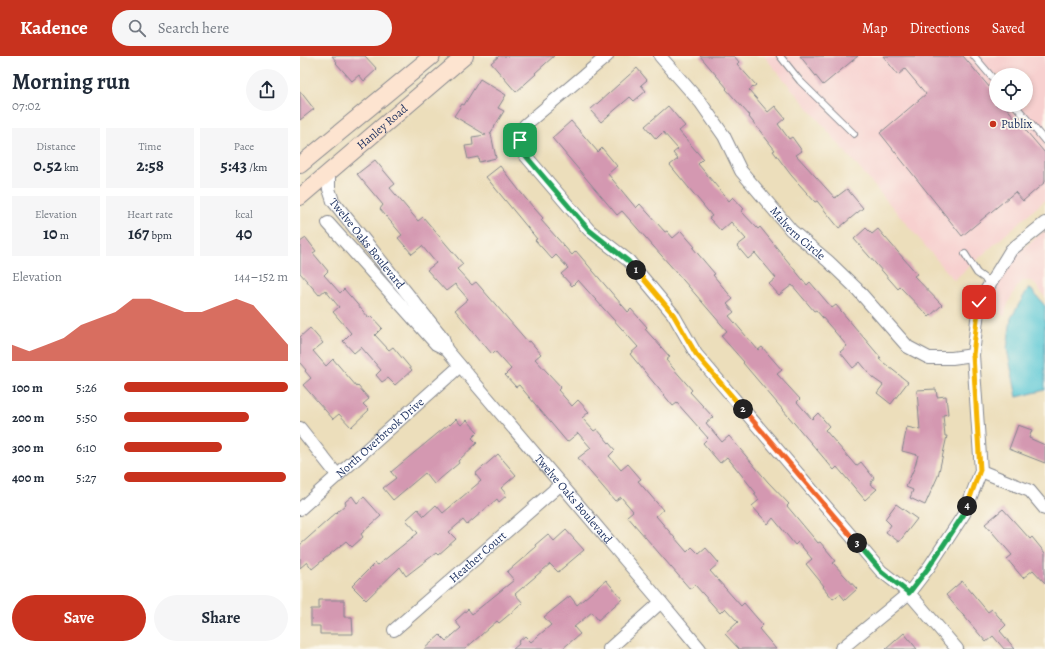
<!DOCTYPE html>
<meta charset="utf-8">
<style>
body{margin:0;font-family:Alegreya,serif;background:#f6f6f7;color:#1f2937;height:100vh;display:flex;flex-direction:column;font-size:15px;white-space:nowrap}
*{box-sizing:border-box;margin:0}
p{font-size:13px;color:#747a83}
.icon{flex:none;width:22px;height:22px;fill:none;stroke:currentColor;stroke-width:2;stroke-linecap:round;stroke-linejoin:round}
.map{position:relative;flex:1;overflow:hidden}
.drawer{display:flex;flex-direction:column;background:#fff;width:300px}
.drawer>*{flex:none}
.fabs{position:absolute;left:689px;top:12px;display:grid;gap:8px}
.fabs a{display:grid;place-items:center;width:44px;height:44px;border-radius:50%;background:#fff;box-shadow:0 2px 6px #0003;font-size:20px}
.pin{position:absolute;display:grid;place-items:center;width:34px;height:34px;color:#fff;margin:-17px;border-radius:8px;box-shadow:0 2px 6px #0006}
.km{position:absolute;width:20px;height:20px;margin:-10px;border-radius:50%;background:#222;color:#fff;font-size:11px;line-height:20px;text-align:center}
.round{display:grid;place-items:center;flex:none;width:42px;height:42px;border-radius:21px;background:#f6f6f7}
.summary{display:flex;align-items:center;justify-content:space-between;height:68px;padding:0 12px}
h1{font-size:22px;font-weight:600;line-height:30px}
.figures{display:grid;grid-template-columns:repeat(3,1fr);gap:6px;height:68px;padding:4px 12px}
.figures div{display:grid;align-content:center;border-radius:0px;background:#f6f6f7;text-align:center}
.figures b{font-size:17px;font-weight:600}
.figures small{font-size:11px;font-weight:400}
.figures p{font-size:11px}
.chart{height:112px;padding:8px 12px}
.chart p{display:flex;justify-content:space-between}
.chart svg{width:100%;height:72px;margin-top:4px;fill:#c8321e;opacity:.7}
.primary-button{display:flex;gap:8px;margin-top:auto;padding:8px 12px}
.primary-button a{flex:1;height:46px;border-radius:24px;background:#c8321e;color:#fff;font-size:16px;font-weight:600;line-height:46px;text-align:center}
.primary-button a+a{background:#f6f6f7;color:#1f2937}
ul{padding:0 12px;list-style:none;font-size:13px}
li{display:grid;grid-template-columns:64px 48px 1fr;align-items:center;height:30px}
li i{height:10px;border-radius:5px;background:#c8321e}
header{display:flex;align-items:center;gap:24px;box-sizing:border-box;height:56px;padding:0 20px;background:#c8321e;color:#fff}
header strong{font-size:19px}
nav{display:flex;gap:22px;margin-inline-start:auto;font-size:14px}
.search{width:280px;height:36px;background:#f6f6f7;display:flex;align-items:center;gap:10px;box-sizing:border-box;padding:0 14px;border-radius:22px;color:#747a83;font-size:15px}
main{display:flex;flex:1;min-height:0}
.map>svg:first-child{display:block}
.built{fill:#f7d0cf;fill-rule:evenodd}
.water{fill:#5ec9d6;stroke:#3c7c9a}
.building{fill:#d498b1}
.lines{fill:none;stroke-linecap:round;stroke-linejoin:round}
.service-casing{stroke:#84868c;stroke-width:8}
.minor-casing{stroke:#84868c;stroke-width:14}
.secondary-casing{stroke:#84868c;stroke-width:18}
.service{stroke:#fff;stroke-width:6}
.minor{stroke:#fff;stroke-width:12}
.secondary{stroke:#fde4d0;stroke-width:16}
.split-1-casing{stroke:#fff;stroke-width:8}
.split-2-casing{stroke:#fff;stroke-width:8}
.split-3-casing{stroke:#fff;stroke-width:8}
.split-4-casing{stroke:#fff;stroke-width:8}
.split-5-casing{stroke:#fff;stroke-width:8}
.split-1{stroke:#22a559;stroke-width:5}
.split-2{stroke:#f5b400;stroke-width:5}
.split-3{stroke:#f0652b;stroke-width:5}
.split-4{stroke:#22a559;stroke-width:5}
.split-5{stroke:#f5b400;stroke-width:5}
.poi-dot{fill:#c8321e;stroke:#fbf7ec;stroke-width:1.5}
.labels{text-anchor:middle;dominant-baseline:central;stroke-width:3.5;stroke-linejoin:round;paint-order:stroke}
.poi-label{font-size:12px;fill:#1b2f5e;stroke:#fbf7ec;text-anchor:start}
.street-label{font-size:12px;fill:#1b2f5e;stroke:#fbf7ec}
</style>
<header>
<strong>Kadence</strong>
<div class="search"><svg class="icon" aria-label="search" viewBox="0 0 24 24"><circle cx="10" cy="10" r="6"/><path d="M15 15l6 6"/></svg>Search here</div>
<nav><a>Map</a><a>Directions</a><a>Saved</a></nav>
</header>
<main>
<section class="drawer">
<div class="summary"><div><h1>Morning run</h1><p>07:02</p></div><a class="round"><svg class="icon" aria-label="share" viewBox="0 0 24 24"><path d="M12 15V3M7 8l5-5 5 5M5 13v7h14v-7"/></svg></a></div>
<div class="figures">
<div><p>Distance</p><b>0.52<small> km</small></b></div>
<div><p>Time</p><b>2:58</b></div>
<div><p>Pace</p><b>5:43<small> /km</small></b></div>
</div>
<div class="figures">
<div><p>Elevation</p><b>10<small> m</small></b></div>
<div><p>Heart rate</p><b>167<small> bpm</small></b></div>
<div><p>kcal</p><b>40</b></div>
</div>
<div class="chart"><p><span>Elevation</span>144–152 m</p>
<svg viewBox="0 0 160 44" preserveAspectRatio="none"><path d="M0 44V34L10 38L20 34L30 30L40 22L50 18L60 14L70 6L80 6L90 10L100 14L110 14L120 10L130 6L140 10L150 22L160 34V44z"/></svg>
</div>
<ul>
<li><b>100 m</b>5:26<i style="width:100%"></i></li>
<li><b>200 m</b>5:50<i style="width:76%"></i></li>
<li><b>300 m</b>6:10<i style="width:60%"></i></li>
<li><b>400 m</b>5:27<i style="width:99%"></i></li>
</ul>
<div class="primary-button"><a>Save</a><a>Share</a></div>
</section>
<div class="map">
<svg width="745" height="593" viewBox="0 0 745 593">
<rect width="100%" height="100%" fill="#fbf7ec"/>
<filter id="ink" filterUnits="userSpaceOnUse"><feTurbulence type="fractalNoise" baseFrequency=".025" numOctaves="2"/><feDisplacementMap in="SourceGraphic" scale="8" xChannelSelector="R" yChannelSelector="G"/><feConvolveMatrix kernelMatrix="1 2 1 2 8 2 1 2 1" color-interpolation-filters="sRGB"/></filter>
<filter id="wash" filterUnits="userSpaceOnUse"><feTurbulence type="fractalNoise" baseFrequency=".012" numOctaves="4" result="noise"/><feDisplacementMap in="SourceGraphic" scale="16" xChannelSelector="R" yChannelSelector="G"/><feGaussianBlur stdDeviation="0.9" result="paint"/><feColorMatrix in="noise" values="0 0 0 0 0 0 0 0 0 0 0 0 0 0 0 0 0 1.4 0 .05"/><feComposite in="paint" operator="in"/></filter>
<g filter="url(#wash)">
<rect width="100%" height="100%" fill="#ecdebb"/>
<g class="built">
<path d="M464,0H745V144L654,224ZM696,19H726V49H696Z"/>
<polygon points="745,174 745,241 734,227 730,225 723,225 719,228 709,245 704,261 688,243 716,198"/>
</g>
<polygon class="water" points="729,231 745,250 745,334 717,341 707,293 711,262"/>
<g id="blocks">
<g class="building">
<polygon points="32,0 65,0 77,13 64,25 59,19 52,25 36,7 37,6"/>
<polygon points="199,0 254,0 235,17 236,18 216,36 191,7"/>
<polygon points="400,0 434,0 439,6 437,8 456,29 449,34 468,56 475,50 485,62 478,68 489,83 492,81 502,95 496,99 535,142 547,133 563,152 539,172 517,145 515,146 491,119 473,95 475,94 449,61 450,60 426,33 427,32"/>
<polygon points="500,0 558,0 523,29"/>
<polygon points="583,0 663,0 696,39 696,49 704,49 745,97 745,126 723,145 715,136 662,180 580,77 626,38 605,13 598,19"/>
<polygon points="337,12 347,24 341,29 346,35 334,45 330,41 301,66 290,54"/>
<polygon points="180,23 206,39 198,52 204,55 190,78 191,78 196,102 179,106 178,101 168,103 165,90 173,89 172,81 186,79 154,60 162,48 164,49"/>
<polygon points="0,35 14,53 0,64"/>
<polygon points="368,50 385,70 379,75 403,103 398,108 429,145 433,141 444,153 441,155 458,173 460,171 507,229 510,226 532,252 536,249 581,302 579,303 608,326 591,348 577,337 583,329 573,322 560,306 553,312 540,296 547,290 516,254 514,255 492,229 479,239 469,228 476,222 455,197 448,203 437,190 446,183 431,166 421,175 409,162 412,160 370,109 378,103 373,97 378,93 363,76 356,83 345,70"/>
<polygon points="271,65 298,96 302,92 317,110 308,118 336,152 340,148 365,176 367,175 373,182 381,175 395,191 393,192 415,218 413,219 433,243 427,248 434,256 429,260 458,294 462,291 482,314 477,318 500,343 497,346 512,363 518,357 529,370 525,374 556,410 561,406 574,422 570,428 577,433 565,444 537,411 534,414 443,307 444,306 421,280 427,275 377,217 322,155 317,159 252,82"/>
<polygon points="75,104 95,128 90,132 118,165 123,161 163,208 157,213 172,229 176,226 228,286 230,285 241,298 235,303 261,331 258,334 272,350 278,344 289,356 282,362 294,375 297,373 315,394 309,400 321,414 328,408 341,423 338,425 363,454 356,460 387,496 392,491 399,498 406,492 419,507 410,515 441,550 444,547 463,569 459,573 476,593 439,593 425,578 438,566 425,552 420,557 395,529 390,533 327,460 333,455 321,441 315,445 278,402 291,392 278,377 267,386 219,329 216,331 205,319 211,313 195,295 192,298 155,254 168,243 155,228 146,235 127,214 136,207 122,190 112,198 98,182 102,179 80,153 83,149 57,118"/>
<polygon points="200,110 226,143 243,162 241,164 272,199 276,195 328,256 331,253 347,271 345,273 370,301 366,304 392,334 390,336 413,361 406,367 422,386 429,380 468,426 489,448 487,450 518,487 520,486 536,505 533,507 557,533 545,544 540,538 533,543 523,531 524,530 506,508 512,503 498,486 495,489 473,462 468,468 452,450 459,444 454,438 456,437 427,401 420,407 403,387 408,382 377,347 373,350 330,298 338,291 278,224 272,230 261,218 268,212 256,199 252,203 235,184 237,183 186,121"/>
<polygon points="566,172 572,178 578,173 617,218 614,220 642,249 629,261 600,231 598,233 554,183"/>
<polygon points="6,182 16,195 13,197 28,215 24,219 40,237 44,233 69,262 71,260 82,272 75,279 89,294 93,291 112,314 95,329 88,322 82,326 76,319 81,314 61,291 54,297 43,285 51,277 33,256 39,251 25,234 19,239 0,217 0,186"/>
<polygon points="10,272 23,287 13,295 26,310 33,303 57,331 58,330 69,343 63,348 69,354 51,371 39,358 33,363 3,329 11,322 5,315 6,314 0,307 0,281"/>
<polygon points="636,333 637,341 646,340 648,358 643,359 645,380 647,380 638,420 625,449 610,442 613,434 606,431 615,410 618,399 602,395 607,371 620,374 617,334"/>
<polygon points="156,363 161,369 167,364 178,376 172,382 177,387 158,405 159,407 134,428 125,417 93,444 83,432 96,422 91,416 149,368 150,369"/>
<polygon points="718,369 732,374 729,382 745,389 745,407 709,393"/>
<polygon points="198,398 216,419 201,432 207,439 199,446 197,443 167,469 163,464 149,476 156,483 138,499 136,497 106,520 100,511 66,544 52,530 75,507 78,509 118,477 106,464 118,453 124,460 136,449 143,457 181,425 175,418"/>
<polygon points="52,440 57,447 64,441 81,460 61,478 63,481 52,491 46,485 12,513 7,506 0,512 0,489 46,448 45,446"/>
<polygon points="596,448 617,463 599,486 586,476 591,469 585,463"/>
<polygon points="703,453 730,483 732,481 745,497 745,527 733,514 723,522 707,503 712,499 685,468"/>
<polygon points="266,474 284,494 258,516 250,508 215,538 223,547 199,567 197,565 165,593 124,593 140,579 146,585 161,572 155,565 168,553 172,558 214,524 207,516 236,491 235,489 248,478 254,485"/>
<polygon points="306,524 322,543 298,564 292,556 274,571 280,578 262,593 213,593 219,588 218,586 225,580 231,586 251,569 244,561 270,540 277,549"/>
<polygon points="662,525 688,556 692,553 706,569 700,575 715,593 704,593 693,580 686,586 646,539"/>
<polygon points="19,544 44,544 44,561 52,561 53,578 20,578 20,570 11,570 11,553 19,553"/>
<polygon points="604,577 617,593 586,593"/>
</g>
</g>
</g>
<g filter="url(#ink)">
<use href="#blocks" fill-opacity="0" stroke="#84868c" stroke-width="1"/>
<g class="lines">
<defs>
<g id="service">
<polyline points="480,0 500,25 554,78"/>
<polyline points="674,0 696,26"/>
<polyline points="715,49 745,85"/>
<polyline points="665,198 677,217 691,227"/>
</g>
<g id="minor">
<polyline points="307,0 225,69 220,84 225,99 289,174 329,205 373,258 396,298 581,515 609,537 657,593"/>
<path id="s1" d="M360,0L401,47L424,80L441,115L491,174L528,205L556,232L608,291L629,302H652L673,299"/>
<path id="s2" d="M29,116V133L33,145L143,282L146,293"/>
<path id="s3" d="M28,167L136,288L146,293L361,546L400,593"/>
<polyline points="0,372 38,420"/>
<polyline points="681,415 730,435 745,453"/>
<path id="s4" d="M0,453L160,310"/>
<path id="s5" d="M94,574L261,428"/>
<polyline points="309,593 361,546"/>
<polyline points="541,593 609,537 629,511 664,458 681,415 673,299 679,246 711,194 745,167"/>
</g>
<g id="secondary">
<polyline points="0,109 132,0"/>
<path id="s6" d="M0,141L165,0"/>
</g>
</defs>
<use href="#service" class="service-casing"/>
<use href="#minor" class="minor-casing"/>
<use href="#secondary" class="secondary-casing"/>
<use href="#service" class="service"/>
<use href="#minor" class="minor"/>
<use href="#secondary" class="secondary"/>
</g>
</g>
<g class="lines" filter="url(#ink)">
<defs>
<polyline id="split-1" points="220,84 225,99 289,174 328,205 336,214"/>
<polyline id="split-2" points="336,214 373,258 396,298 443,353"/>
<polyline id="split-3" points="443,353 557,487"/>
<polyline id="split-4" points="557,487 581,515 609,537 629,511 664,458 667,450"/>
<polyline id="split-5" points="667,450 680,414 673,299 679,246"/>
</defs>
<use href="#split-1" class="split-1-casing"/>
<use href="#split-2" class="split-2-casing"/>
<use href="#split-3" class="split-3-casing"/>
<use href="#split-4" class="split-4-casing"/>
<use href="#split-5" class="split-5-casing"/>
<use href="#split-1" class="split-1"/>
<use href="#split-2" class="split-2"/>
<use href="#split-3" class="split-3"/>
<use href="#split-4" class="split-4"/>
<use href="#split-5" class="split-5"/>
</g>
<circle class="poi-dot" cx="693" cy="68" r="4"/>
<g class="labels">
<g class="poi-label">
<text x="701" y="68">Publix</text>
</g>
<g class="street-label">
<text stroke="none"><textPath href="#s6" startOffset="108">Hanley Road</textPath></text>
<text stroke="none"><textPath href="#s1" startOffset="226">Malvern Circle</textPath></text>
<text stroke="none"><textPath href="#s2" startOffset="84">Twelve Oaks Boulevard</textPath></text>
<text stroke="none"><textPath href="#s4" startOffset="107">North Overbrook Drive</textPath></text>
<text stroke="none"><textPath href="#s3" startOffset="370">Twelve Oaks Boulevard</textPath></text>
<text stroke="none"><textPath href="#s5" startOffset="111">Heather Court</textPath></text>
</g>
</g>
</svg>
<div class="fabs">
<a><svg class="icon" aria-label="locate" viewBox="0 0 24 24"><circle cx="12" cy="12" r="6"/><path d="M12 2v4M12 18v4M2 12h4M18 12h4"/></svg></a>
</div>
<div class="pin" style="left:220px;top:84px;background:#1e9e55"><svg class="icon" aria-label="arrive" viewBox="0 0 24 24"><path d="M6 21V4h12l-3 4 3 4H6"/></svg></div>
<div class="pin" style="left:679px;top:246px;background:#d93025"><svg class="icon" aria-label="check" viewBox="0 0 24 24"><path d="M5 12l5 5 9-10"/></svg></div>
<b class="km" style="left:336px;top:214px">1</b>
<b class="km" style="left:443px;top:353px">2</b>
<b class="km" style="left:557px;top:487px">3</b>
<b class="km" style="left:667px;top:450px">4</b>
</div>
</main>
